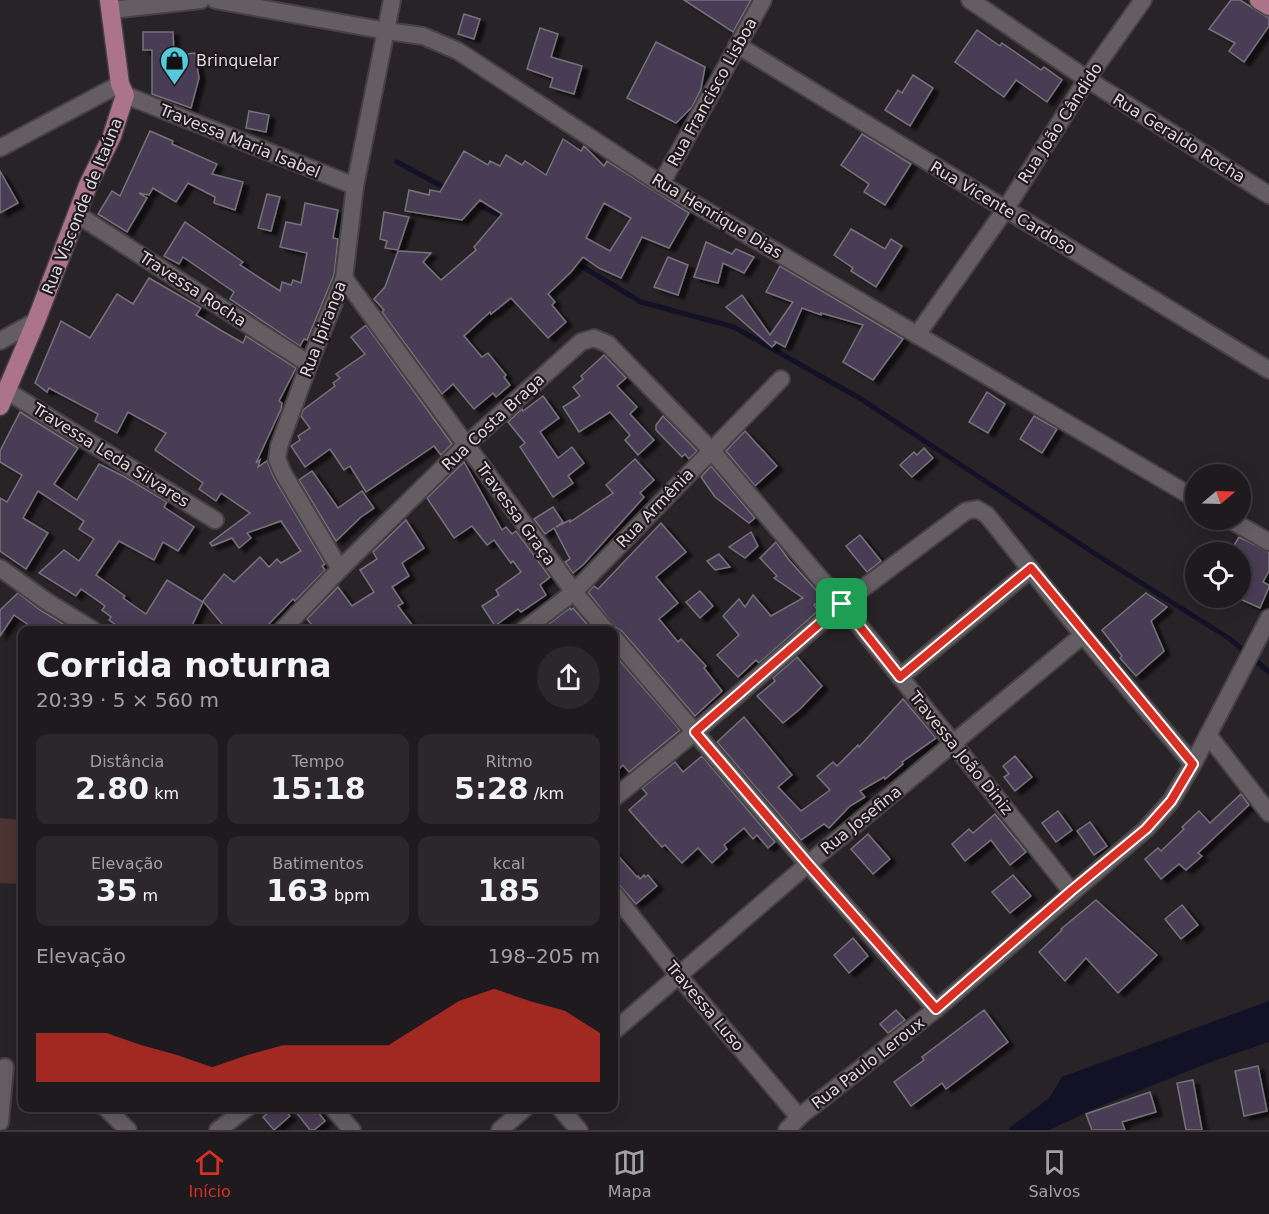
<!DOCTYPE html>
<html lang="pt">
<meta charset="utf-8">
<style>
body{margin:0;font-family:"DejaVu Sans",sans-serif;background:#2b272a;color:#f1f3f6;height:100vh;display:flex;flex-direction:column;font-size:22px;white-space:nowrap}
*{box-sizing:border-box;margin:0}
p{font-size:20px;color:#a1a1a4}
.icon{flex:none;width:33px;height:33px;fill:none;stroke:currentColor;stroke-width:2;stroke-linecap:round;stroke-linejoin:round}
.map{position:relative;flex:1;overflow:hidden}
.details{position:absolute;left:18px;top:626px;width:600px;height:486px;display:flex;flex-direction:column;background:#1e1a1d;border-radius:12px;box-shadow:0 3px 15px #0003,0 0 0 2px #3c383b}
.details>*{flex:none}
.needle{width:39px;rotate:71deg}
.controls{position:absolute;left:1185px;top:464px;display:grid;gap:12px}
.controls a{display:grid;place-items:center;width:66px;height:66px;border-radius:50%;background:#1e1a1d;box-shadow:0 3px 15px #0003,0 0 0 2px #3c383b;font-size:30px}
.pin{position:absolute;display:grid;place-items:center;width:51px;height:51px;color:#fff;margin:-26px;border-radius:12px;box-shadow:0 3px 9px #0006}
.round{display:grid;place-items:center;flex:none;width:63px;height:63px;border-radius:32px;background:#2b272a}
.headline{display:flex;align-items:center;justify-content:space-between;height:102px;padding:0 18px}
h1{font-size:33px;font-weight:800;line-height:45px}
.figures{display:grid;grid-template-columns:repeat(3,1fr);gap:9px;height:102px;padding:6px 18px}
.figures div{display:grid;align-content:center;border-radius:12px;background:#2b272a;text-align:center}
.figures b{font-size:30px;font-weight:800}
.figures small{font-size:16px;font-weight:400}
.figures p{font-size:16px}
.chart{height:168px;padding:12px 18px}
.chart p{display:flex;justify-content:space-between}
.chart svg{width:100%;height:108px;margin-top:6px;fill:#d93025;opacity:.7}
.tabs{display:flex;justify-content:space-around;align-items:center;height:84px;border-top:2px solid #3c383b;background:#1e1a1d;font-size:16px;color:#a1a1a4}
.tabs a{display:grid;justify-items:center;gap:3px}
.tabs .active{color:#d93025}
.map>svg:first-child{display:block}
.green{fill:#4d3433}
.water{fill:#121126}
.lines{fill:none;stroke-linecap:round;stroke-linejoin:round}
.stream{stroke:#121126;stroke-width:5}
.building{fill:#493d54;stroke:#757279;stroke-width:1.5;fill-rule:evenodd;filter:url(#shadow)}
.minor-casing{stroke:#464145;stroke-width:20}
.major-casing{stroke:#464145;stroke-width:21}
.minor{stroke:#645d62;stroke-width:16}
.major{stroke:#ab7488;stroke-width:18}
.route-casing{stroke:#fff;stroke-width:12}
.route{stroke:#d93025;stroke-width:8}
.labels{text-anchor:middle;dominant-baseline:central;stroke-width:4.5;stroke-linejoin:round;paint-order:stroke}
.poi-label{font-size:16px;fill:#ddd9dc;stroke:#1f191e;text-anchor:start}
.street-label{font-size:16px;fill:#ddd9dc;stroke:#1f191e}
</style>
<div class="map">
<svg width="1269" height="1130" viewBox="0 0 1269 1130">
<defs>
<filter id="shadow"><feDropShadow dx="6" dy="4" stdDeviation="1.5" flood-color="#0009"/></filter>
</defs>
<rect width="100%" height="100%" fill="#282327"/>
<polygon class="green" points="0,818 22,820 22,884 0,883"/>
<polygon class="water" points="1269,1001 1269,1042 1216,1060 1098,1107 1049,1130 1011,1130 1048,1100 1062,1077"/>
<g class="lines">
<g class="stream">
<polyline points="397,162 449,190"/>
<polyline points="470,201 505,218"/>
<polyline points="573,261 641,302 734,327 861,399 1100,557 1230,639 1269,672"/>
<polyline points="1011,1130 1052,1099"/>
</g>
</g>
<g class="building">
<polygon points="684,0 751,0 733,32"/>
<polygon points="1231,0 1240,0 1269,18 1269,26 1244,62 1229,51 1235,43 1209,29"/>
<polygon points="464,14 480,19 474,39 458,34"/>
<polygon points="540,28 558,34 551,57 582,66 574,94 550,87 553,78 527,69"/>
<polygon points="977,30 1000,46 1002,43 1041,70 1044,67 1062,80 1047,102 1016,80 1004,97 955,62"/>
<polygon points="143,32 173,32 174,55 195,53 199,78 191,108 152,94 152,50 143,50"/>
<polygon points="656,42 705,67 701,89 692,107 676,123 627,98"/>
<polygon points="913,75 933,88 910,126 885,110 898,90 902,93"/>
<polygon points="249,111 269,115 266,132 246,128"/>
<polygon points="150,131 173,141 172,144 217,164 212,174 243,182 235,210 214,203 215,197 188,183 176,202 153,188 149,195 139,193 147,198 127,232 98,214 112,191 120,196"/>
<polygon points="862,134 911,164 885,205 864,192 869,184 841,165"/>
<path d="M563,139L581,151L584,146L604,166L607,161L689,213L669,248L642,237L621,278L599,268L583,257L571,272L548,294L555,302L552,305L566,322L548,338L511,298L491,314L490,312L464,336L482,357L488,353L506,375L504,377L510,385L496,397L493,393L474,409L453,384L442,394L382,312L384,310L374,299L385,287L398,251L431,253L423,262L441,280L476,250L474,247L502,214L480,200L462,220L405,211L409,190L429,195L430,190L440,192L464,151L488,165L490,161L500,166L506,155L522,165L525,161L546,175ZM604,203L631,218L610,251L586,238Z"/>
<polygon points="0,171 18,203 0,213"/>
<polygon points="267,194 280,197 271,231 258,228"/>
<polygon points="305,203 338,210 333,238 338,239 334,275 307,340 304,339 300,346 230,299 234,292 183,257 179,264 164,256 185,222 243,262 240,265 280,291 282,282 291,285 293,280 301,283 307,253 280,247 286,222 301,225"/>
<polygon points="384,212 409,217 398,250 385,248 387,241 380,239"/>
<polygon points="851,229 885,249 891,239 902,246 876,287 851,271 853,268 834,255"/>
<polygon points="706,242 732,254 736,249 754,257 744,273 723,263 718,283 694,277"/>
<polygon points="668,257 688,265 678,295 654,287"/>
<polygon points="780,266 903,339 873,380 843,362 863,325 821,313 821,315 802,308 785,347 774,341 776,343 772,347 726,307 742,295 770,335 793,302 766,292"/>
<polygon points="149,278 201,308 196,315 222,331 243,343 246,336 296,368 279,401 282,403 281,409 256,463 260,460 258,467 267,461 274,478 325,564 322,566 325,570 295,601 293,599 263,630 227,630 203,601 224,574 234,582 260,557 269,567 277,559 281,563 301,551 281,521 247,533 251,538 239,548 232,538 212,546 210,543 250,513 221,493 216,501 199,489 203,483 155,450 166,433 128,412 117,433 95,421 98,414 49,388 47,392 35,383 61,321 90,338 117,294 133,304"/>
<polygon points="366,325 452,444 441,455 434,446 366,492 350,466 344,470 330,449 305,467 291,446 300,440 298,436 310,428 301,416 303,410 335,386 333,383 340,378 336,374 365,354 351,337"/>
<polygon points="604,355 626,378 617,386 637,407 630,414 654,440 638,455 625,440 630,435 610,412 579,432 563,407 580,396 573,387 583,379 581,376"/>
<polygon points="987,392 1005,404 988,433 969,422"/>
<polygon points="543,396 559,418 540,432 558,458 572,447 584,463 568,476 573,483 553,497 520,447 525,443 508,422 522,409 523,411"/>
<polygon points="20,412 78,448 54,484 77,500 99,464 125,477 167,502 164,507 194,527 178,551 163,542 154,560 119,541 96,575 125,596 123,598 146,614 167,580 203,602 190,630 123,630 109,620 111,617 102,610 105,606 81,589 76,596 39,573 64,550 79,561 94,539 79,529 84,521 38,491 23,518 48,533 26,569 0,551 0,498 7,502 22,475 0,462 0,451"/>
<polygon points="663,416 697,451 689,459 685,454 682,457 656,430 656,425"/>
<polygon points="1034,416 1057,429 1042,453 1020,439"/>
<polygon points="745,431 777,466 755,486 726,451"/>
<polygon points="924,448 933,458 912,477 900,465 914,452 917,455"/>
<polygon points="635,459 654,480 640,493 644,497 583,565 573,573 565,562 570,559 554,528 545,534 534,519 553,507 563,522 556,527 570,520 570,522 613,493 606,485"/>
<polygon points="464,462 502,530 506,527 512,534 516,531 550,577 540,585 546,595 521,612 518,609 495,626 482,606 499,595 496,590 521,572 513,561 511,563 494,540 487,545 472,526 454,538 427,498"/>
<polygon points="711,466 755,518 749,523 715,497 701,477"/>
<polygon points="312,471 338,508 362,491 374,508 361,517 336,541 299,480"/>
<polygon points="406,520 424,548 402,563 409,576 392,587 403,603 398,606 416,630 316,630 307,619 338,587 352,606 374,592 360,570 377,559 373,552"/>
<polygon points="661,523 686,552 656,577 678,603 659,619 678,642 681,639 706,666 704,668 722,691 695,716 622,631 616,628 588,592 594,586 598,589"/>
<polygon points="751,532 758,546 745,558 729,547"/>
<polygon points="860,535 881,561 867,572 846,546"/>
<polygon points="1239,537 1269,552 1269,571 1263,582 1269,585 1269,587 1260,608 1240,599 1240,552 1230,552"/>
<polygon points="776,542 789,560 824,599 814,605 818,611 759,663 756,660 738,677 717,655 739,635 723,616 739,599 745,607 753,595 771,616 803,598 774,578 777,576 760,558"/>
<polygon points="719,554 730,567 715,570 707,561"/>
<polygon points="700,591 713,606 700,618 686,602"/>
<polygon points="18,593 40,610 73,630 36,630 14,615 0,636 0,610"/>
<polygon points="1146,593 1167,607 1151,621 1164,651 1136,676 1120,658 1122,656 1102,630"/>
<polygon points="570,608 571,610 573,608 592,630 541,630"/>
<polygon points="614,654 680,730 629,772 623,765 614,774"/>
<polygon points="797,657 822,686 800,709 783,723 757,696 775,681 773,678"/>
<polygon points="903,699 936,738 902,762 903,764 885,779 884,777 860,791 865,797 850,806 829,828 824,824 801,840 717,742 744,717 792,775 778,787 801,811 830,790 817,776 833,762 837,766 858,745 859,747"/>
<polygon points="702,756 775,842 768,848 757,835 753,839 744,828 724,845 727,849 712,863 698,848 682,863 665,845 662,847 629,810 647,794 642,788 675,762 683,772"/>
<polygon points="1015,756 1032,777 1015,791 1004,777 1009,774 1003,766"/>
<polygon points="1241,794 1249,805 1198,853 1202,856 1186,870 1179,864 1161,879 1145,859 1158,848 1161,851 1184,829 1182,827 1199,811 1210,823"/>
<polygon points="1058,811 1072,830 1056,842 1042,823"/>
<polygon points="995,814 1026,852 1010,865 991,840 965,861 952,844 969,829 973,833"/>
<polygon points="1090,822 1107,846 1094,855 1077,831"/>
<polygon points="868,834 890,859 873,874 851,849"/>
<polygon points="614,851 637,877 638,876 640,879 644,875 645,877 648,875 657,886 636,904 614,879"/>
<polygon points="1013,875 1031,896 1010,913 992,892"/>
<polygon points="1096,900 1157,955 1118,993 1086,958 1065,981 1039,952 1062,930 1061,929"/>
<polygon points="1182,905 1198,925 1181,939 1165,919"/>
<polygon points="853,938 868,956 849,973 834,955"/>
<polygon points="896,1010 905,1020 888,1033 880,1024"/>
<polygon points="984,1010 1008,1042 946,1089 942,1083 911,1106 894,1082 924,1060 922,1057"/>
<polygon points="1258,1066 1267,1111 1244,1116 1235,1071"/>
<polygon points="1193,1080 1202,1130 1186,1130 1177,1083"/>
<polygon points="1150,1092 1156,1112 1122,1122 1125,1130 1092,1130 1086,1114"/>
<polygon points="275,1107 282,1107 290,1116 274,1130 263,1117"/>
<polygon points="292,1107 314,1107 325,1121 314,1130 310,1130"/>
</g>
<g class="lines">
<defs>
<g id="minor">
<polyline points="215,0 387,31 423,36 458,51 661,184 1196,499"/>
<polyline points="970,0 1087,79 1269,195"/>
<polyline points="111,10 201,0"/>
<polyline points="737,45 1269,370"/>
<polyline points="125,95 355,186"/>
<polyline points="0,148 120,84"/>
<polyline points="661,184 763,0"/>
<polyline points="78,215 309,364"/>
<polyline points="344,278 574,592 606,630"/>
<polyline points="917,335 1005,210 1087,79 1143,0"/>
<polyline points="0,341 36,321"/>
<polyline points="7,391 215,520"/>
<polyline points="1229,519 1269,542"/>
<polyline points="0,568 46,601 93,630"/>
<polyline points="340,569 283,473 277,459 279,446 309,364 344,278 355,186 392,0"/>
<polyline points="282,630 340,569 466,445 581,342 594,338 608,344 711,450 842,604 1071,891"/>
<polyline points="524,630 574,592 781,379"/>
<polyline points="614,638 808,864 936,1009"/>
<polyline points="900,677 1031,569"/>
<polyline points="1208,735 1269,813"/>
<polyline points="614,798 695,732 842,604 966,511 977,509 987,515 1083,635 1193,764"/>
<polyline points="614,894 678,975 799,1117"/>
<polyline points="614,1031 808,864 1083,635"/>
<polyline points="105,1107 128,1130"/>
<polyline points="332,1107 352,1130"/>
<polyline points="559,1107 579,1130"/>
<polyline points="0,1122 5,1067"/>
<polyline points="218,1130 248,1107"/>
<polyline points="500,1130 526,1107"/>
<polyline points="787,1130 799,1117 936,1009 1146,829 1171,801 1193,764 1269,618"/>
</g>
<g id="major">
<polyline points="1259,0 1269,6"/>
<polyline points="0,406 36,321 88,185 112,136 125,95 120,84 109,0"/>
</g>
</defs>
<use href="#minor" class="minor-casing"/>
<use href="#major" class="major-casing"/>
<use href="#minor" class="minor"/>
<use href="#major" class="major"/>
</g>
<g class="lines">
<defs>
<polygon id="route" points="1031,568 1193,764 1171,801 1146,829 1071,891 936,1009 808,864 695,732 842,604 900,677"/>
</defs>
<use href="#route" class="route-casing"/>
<use href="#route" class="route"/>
</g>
<defs>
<symbol id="shop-pin" viewBox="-11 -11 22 30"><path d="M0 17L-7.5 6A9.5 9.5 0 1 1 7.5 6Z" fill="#53cadc" stroke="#1f191e"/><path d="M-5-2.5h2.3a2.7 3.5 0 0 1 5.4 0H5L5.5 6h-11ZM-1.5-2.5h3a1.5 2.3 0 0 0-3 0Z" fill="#111"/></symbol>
</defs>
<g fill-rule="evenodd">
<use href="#shop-pin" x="158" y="44" width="33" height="45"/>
</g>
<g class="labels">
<g class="poi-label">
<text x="196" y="60">Brinquelar</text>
</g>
<g class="street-label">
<text transform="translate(712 92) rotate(-61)">Rua Francisco Lisboa</text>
<text transform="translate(1060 123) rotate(-57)">Rua João Cândido</text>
<text transform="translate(1179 138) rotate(32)">Rua Geraldo Rocha</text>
<text transform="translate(240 141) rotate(22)">Travessa Maria Isabel</text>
<text transform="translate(82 206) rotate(-68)">Rua Visconde de Itaúna</text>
<text transform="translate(1003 208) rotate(31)">Rua Vicente Cardoso</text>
<text transform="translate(717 216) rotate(31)">Rua Henrique Dias</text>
<text transform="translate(193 289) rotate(33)">Travessa Rocha</text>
<text transform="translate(323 329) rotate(-69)">Rua Ipiranga</text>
<text transform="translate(493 422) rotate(-43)">Rua Costa Braga</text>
<text transform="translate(111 455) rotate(32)">Travessa Leda Silvares</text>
<text transform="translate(655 508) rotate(-46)">Rua Armênia</text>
<text transform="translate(516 514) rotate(54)">Travessa Graça</text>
<text transform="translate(961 753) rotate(51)">Travessa João Diniz</text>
<text transform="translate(861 820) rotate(-39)">Rua Josefina</text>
<text transform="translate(705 1006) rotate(50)">Travessa Luso</text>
<text transform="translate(868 1063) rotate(-38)">Rua Paulo Leroux</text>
</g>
</g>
</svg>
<div class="controls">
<a><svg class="needle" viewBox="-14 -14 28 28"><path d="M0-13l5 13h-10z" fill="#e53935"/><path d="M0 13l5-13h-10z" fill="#a1a1a4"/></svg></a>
<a><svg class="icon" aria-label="locate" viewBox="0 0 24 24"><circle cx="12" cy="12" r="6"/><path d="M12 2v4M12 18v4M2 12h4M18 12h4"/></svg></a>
</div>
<div class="pin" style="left:842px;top:604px;background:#1e9e55"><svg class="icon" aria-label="arrive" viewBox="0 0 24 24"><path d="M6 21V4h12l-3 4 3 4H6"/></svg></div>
<section class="details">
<div class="headline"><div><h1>Corrida noturna</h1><p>20:39 · 5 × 560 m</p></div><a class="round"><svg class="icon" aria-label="share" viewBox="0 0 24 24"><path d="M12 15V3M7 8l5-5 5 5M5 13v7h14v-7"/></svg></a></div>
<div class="figures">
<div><p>Distância</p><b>2.80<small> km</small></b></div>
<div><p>Tempo</p><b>15:18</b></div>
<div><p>Ritmo</p><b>5:28<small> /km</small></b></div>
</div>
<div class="figures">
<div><p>Elevação</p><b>35<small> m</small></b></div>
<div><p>Batimentos</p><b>163<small> bpm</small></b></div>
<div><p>kcal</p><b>185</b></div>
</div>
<div class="chart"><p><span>Elevação</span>198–205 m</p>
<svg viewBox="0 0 160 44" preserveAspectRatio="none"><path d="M0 44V24L10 24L20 24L30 29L40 33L50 38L60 33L70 29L80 29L90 29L100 29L110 20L120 11L130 6L140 11L150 15L160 24V44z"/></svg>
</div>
</section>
</div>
<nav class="tabs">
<a class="active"><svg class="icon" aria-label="home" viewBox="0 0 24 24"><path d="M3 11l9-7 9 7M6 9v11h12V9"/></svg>Início</a>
<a><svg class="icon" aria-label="map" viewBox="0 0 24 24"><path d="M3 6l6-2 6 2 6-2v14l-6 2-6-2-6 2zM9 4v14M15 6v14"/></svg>Mapa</a>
<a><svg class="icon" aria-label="saved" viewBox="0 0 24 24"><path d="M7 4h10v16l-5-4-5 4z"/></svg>Salvos</a>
</nav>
